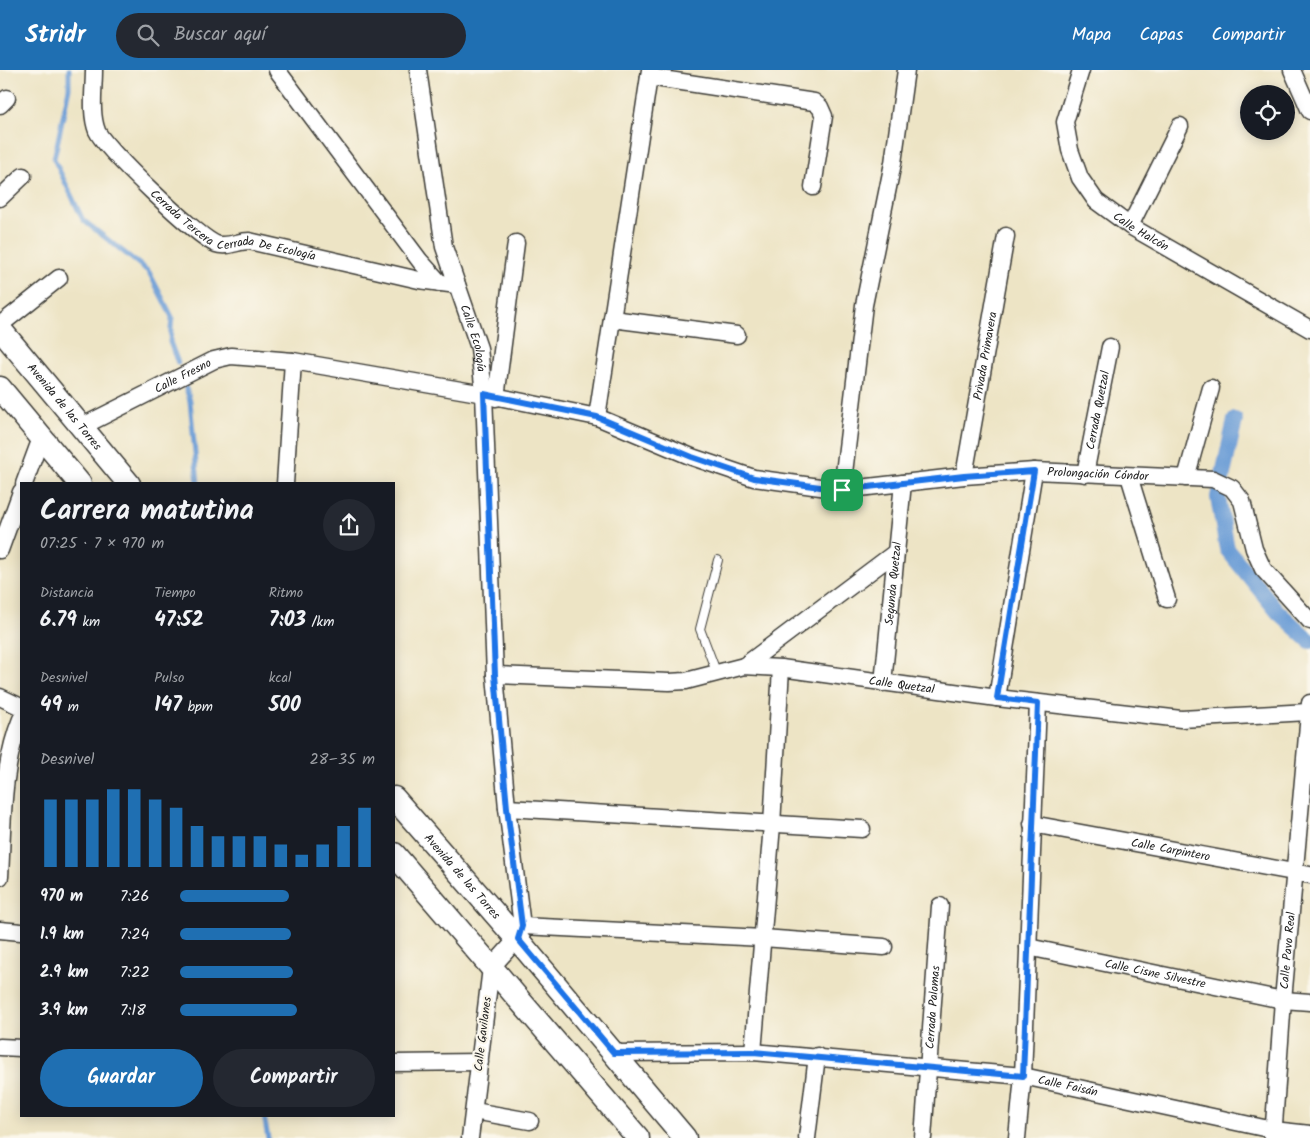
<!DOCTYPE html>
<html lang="es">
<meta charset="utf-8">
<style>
body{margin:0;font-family:Kalam,sans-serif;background:#242831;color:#f1f3f6;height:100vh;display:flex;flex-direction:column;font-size:19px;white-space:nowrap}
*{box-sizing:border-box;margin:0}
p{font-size:16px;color:#9ea1a6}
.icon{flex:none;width:28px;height:28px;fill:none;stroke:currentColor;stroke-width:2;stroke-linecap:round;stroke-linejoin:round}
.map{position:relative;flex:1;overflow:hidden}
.drawer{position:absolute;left:20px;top:412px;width:375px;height:635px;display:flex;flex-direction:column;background:#171b24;border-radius:0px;box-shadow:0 2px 12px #0003}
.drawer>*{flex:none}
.fabs{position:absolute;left:1240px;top:15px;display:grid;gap:10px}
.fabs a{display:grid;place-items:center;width:55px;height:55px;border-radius:50%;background:#171b24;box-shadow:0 2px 12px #0003;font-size:25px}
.pin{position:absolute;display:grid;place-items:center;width:42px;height:42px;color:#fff;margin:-21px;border-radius:10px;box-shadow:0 2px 8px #0006}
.round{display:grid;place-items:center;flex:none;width:52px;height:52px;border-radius:26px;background:#242831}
.summary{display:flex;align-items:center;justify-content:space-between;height:85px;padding:0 20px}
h1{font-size:28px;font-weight:600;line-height:38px}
.metrics{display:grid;grid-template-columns:repeat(3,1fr);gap:8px;height:85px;padding:5px 20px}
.metrics div{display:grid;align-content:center}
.metrics b{font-size:21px;font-weight:600}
.metrics small{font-size:14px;font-weight:400}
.metrics p{font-size:14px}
.chart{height:140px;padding:10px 20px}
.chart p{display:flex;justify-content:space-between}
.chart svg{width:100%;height:90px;margin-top:5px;stroke:#1f6fb2;stroke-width:6}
.primary-button{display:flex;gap:10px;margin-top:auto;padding:10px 20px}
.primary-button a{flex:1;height:58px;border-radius:30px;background:#1f6fb2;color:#fff;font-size:20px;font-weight:600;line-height:58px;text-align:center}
.primary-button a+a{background:#242831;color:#f1f3f6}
ul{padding:0 20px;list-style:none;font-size:16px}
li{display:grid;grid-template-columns:80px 60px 1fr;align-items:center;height:38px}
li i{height:12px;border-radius:6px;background:#1f6fb2}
header{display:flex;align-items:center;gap:30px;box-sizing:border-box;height:70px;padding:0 25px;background:#1f6fb2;color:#fff}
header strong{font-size:24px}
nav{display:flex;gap:28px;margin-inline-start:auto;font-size:18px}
.search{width:350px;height:45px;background:#242831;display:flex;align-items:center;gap:12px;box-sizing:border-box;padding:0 18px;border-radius:28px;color:#9ea1a6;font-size:19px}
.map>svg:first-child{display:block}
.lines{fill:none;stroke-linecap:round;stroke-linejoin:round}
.stream{stroke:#6c9dd6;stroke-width:5}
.canal{stroke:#6c9dd6;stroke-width:16}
.service-casing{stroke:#3b3a35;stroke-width:10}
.minor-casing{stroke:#3b3a35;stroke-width:19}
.secondary-casing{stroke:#3b3a35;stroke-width:25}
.service{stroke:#fff;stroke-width:8}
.minor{stroke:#fff;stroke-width:16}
.secondary{stroke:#fff;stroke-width:22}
.route-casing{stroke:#fff;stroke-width:10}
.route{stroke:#1a73e8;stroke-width:6}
.labels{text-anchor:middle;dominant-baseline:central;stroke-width:4.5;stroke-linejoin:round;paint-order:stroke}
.street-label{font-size:12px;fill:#1c1c1c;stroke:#fbf7ec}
</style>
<header>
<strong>Stridr</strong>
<div class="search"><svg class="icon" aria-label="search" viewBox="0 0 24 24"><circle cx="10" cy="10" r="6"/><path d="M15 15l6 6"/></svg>Buscar aquí</div>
<nav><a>Mapa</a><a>Capas</a><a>Compartir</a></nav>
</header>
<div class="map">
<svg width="1310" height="1068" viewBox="0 0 1310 1068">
<rect width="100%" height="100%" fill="#fbf7ec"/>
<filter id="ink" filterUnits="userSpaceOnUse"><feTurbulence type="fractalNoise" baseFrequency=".02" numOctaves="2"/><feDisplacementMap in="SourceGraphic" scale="10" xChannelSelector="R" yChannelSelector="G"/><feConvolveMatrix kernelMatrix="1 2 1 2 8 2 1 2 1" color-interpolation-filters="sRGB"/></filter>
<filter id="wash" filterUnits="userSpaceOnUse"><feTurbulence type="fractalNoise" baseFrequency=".0096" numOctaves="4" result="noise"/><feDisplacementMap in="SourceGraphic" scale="20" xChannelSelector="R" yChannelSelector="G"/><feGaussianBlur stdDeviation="1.12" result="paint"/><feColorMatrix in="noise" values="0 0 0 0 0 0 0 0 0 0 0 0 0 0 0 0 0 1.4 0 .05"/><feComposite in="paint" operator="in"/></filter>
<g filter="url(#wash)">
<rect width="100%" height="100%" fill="#ede4c5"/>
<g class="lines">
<g class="stream">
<polyline points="69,0 69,18 54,89 83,150 149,202 172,247 170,272 178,293"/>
<polyline points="186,318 190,331 198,414"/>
<polyline points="264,1046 268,1068"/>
</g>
<polyline class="canal" points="1235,350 1218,427 1227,479 1278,542 1310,571"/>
</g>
</g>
<g filter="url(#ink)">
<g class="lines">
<defs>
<polyline id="service" points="717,604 700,559 718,490"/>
<g id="minor">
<path id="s1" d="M94,0C94,19 90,43 97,61C105,79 196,166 216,174C227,178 238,171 249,171L419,210L457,215"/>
<polyline points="277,0 420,191 440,213"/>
<path id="s2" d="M418,0L444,177L479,278L484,324L495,605L507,738L522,856L517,869L491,898L470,1068"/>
<path id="s3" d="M1081,0L1065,52L1070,80L1080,108L1096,131L1130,156L1310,259"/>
<polyline points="1292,0 1310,41"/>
<polyline points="649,7 814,32 820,37 824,46 813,117"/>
<polyline points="0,35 7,28"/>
<polyline points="0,128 23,106"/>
<polyline points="1130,156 1180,56"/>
<polyline points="612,249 737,265"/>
<polyline points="0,255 59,208"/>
<polyline points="496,328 516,173"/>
<polyline points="597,347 650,0"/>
<path id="s4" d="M81,357L214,290L231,286L293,291L484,324L597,347L692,387L754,408L842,420L964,406L1034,401L1213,409L1232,418L1242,431L1254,479L1263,499L1310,551"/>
<path id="s5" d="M1085,404L1110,277"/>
<path id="s6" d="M964,406L1006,166"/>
<polyline points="1129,406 1167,529"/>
<polyline points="1186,408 1211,318"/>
<polyline points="24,414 41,368"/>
<polyline points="285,414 293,291"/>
<polyline points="842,420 864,235 893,93 906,0"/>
<polyline points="0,480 21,422"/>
<polyline points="744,596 896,482"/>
<path id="s7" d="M495,605L669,612L686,611L744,596L781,598L997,628L1181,649L1308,642"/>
<path id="s8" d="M883,613L903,413"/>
<polyline points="0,627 21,637"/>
<polyline points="997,628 1034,401"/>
<polyline points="507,738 862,759"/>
<path id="s9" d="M1032,754L1310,805"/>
<path d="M0,807C3,754 1,698 21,649"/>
<polyline points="522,856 763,868 884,877"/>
<polyline points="0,860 21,862"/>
<path id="s10" d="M1028,877L1283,930L1310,932"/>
<polyline points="0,977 21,978"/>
<polyline points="753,982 772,755 781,598"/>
<path id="s11" d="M614,983L753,982L1023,1006L1273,1060L1310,1064"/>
<polyline points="394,993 480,992"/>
<polyline points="474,1041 530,1051"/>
<polyline points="807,1068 817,986"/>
<path id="s12" d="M923,1068L940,836"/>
<polyline points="1017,1068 1023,1006 1038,633"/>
<path id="s13" d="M1273,1068L1283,930L1310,633"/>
</g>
<g id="secondary">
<path id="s14" d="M0,259L129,414"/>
<polyline points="0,318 80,414"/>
<path id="s15" d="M394,728L517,869L685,1068"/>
<polyline points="394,784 638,1068"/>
</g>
</defs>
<use href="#service" class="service-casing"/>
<use href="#minor" class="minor-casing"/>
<use href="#secondary" class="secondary-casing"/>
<use href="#service" class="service"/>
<use href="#minor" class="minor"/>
<use href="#secondary" class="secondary"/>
</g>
</g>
<g class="lines" filter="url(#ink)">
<defs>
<polygon id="route" points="484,324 597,347 692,387 754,408 842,420 964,406 1034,401 997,628 1038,633 1023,1006 753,982 614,983 518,869 522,856 507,738 495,605"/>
</defs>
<use href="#route" class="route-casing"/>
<use href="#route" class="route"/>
</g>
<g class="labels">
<g class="street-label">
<text stroke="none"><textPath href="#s1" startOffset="236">Cerrada Tercera Cerrada De Ecología</textPath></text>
<text stroke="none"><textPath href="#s3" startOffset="195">Calle Halcón</textPath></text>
<text stroke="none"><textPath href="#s2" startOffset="275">Calle Ecología</textPath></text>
<text stroke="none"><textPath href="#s6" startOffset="122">Privada Primavera</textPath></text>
<text stroke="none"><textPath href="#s4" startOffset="114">Calle Fresno</textPath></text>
<text stroke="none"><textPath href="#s14" startOffset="101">Avenida de las Torres</textPath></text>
<text stroke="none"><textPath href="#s5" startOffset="65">Cerrada Quetzal</textPath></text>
<text stroke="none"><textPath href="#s4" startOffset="1052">Prolongación Cóndor</textPath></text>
<text stroke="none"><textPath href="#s8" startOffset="100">Segunda Quetzal</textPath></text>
<text stroke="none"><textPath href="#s7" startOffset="410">Calle Quetzal</textPath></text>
<text stroke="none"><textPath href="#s9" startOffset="141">Calle Carpintero</textPath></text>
<text stroke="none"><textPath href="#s15" startOffset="104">Avenida de las Torres</textPath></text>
<text stroke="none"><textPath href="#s13" startOffset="188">Calle Pavo Real</textPath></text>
<text stroke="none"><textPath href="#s10" startOffset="130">Calle Cisne Silvestre</textPath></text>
<text stroke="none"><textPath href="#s12" startOffset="131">Cerrada Palomas</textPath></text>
<text transform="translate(483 964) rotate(-83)">Calle Gavilanes</text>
<text stroke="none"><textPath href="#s11" startOffset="456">Calle Faisán</textPath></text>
</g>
</g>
</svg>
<div class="fabs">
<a><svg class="icon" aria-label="locate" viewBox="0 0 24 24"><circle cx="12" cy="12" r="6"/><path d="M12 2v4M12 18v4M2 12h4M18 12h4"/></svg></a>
</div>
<div class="pin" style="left:842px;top:420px;background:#1e9e55"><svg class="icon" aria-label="arrive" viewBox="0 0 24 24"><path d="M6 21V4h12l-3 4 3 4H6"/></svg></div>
<section class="drawer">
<div class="summary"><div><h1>Carrera matutina</h1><p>07:25 · 7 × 970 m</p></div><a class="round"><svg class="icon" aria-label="share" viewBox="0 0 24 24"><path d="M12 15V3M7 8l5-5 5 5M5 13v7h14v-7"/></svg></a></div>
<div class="metrics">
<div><p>Distancia</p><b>6.79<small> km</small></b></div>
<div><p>Tiempo</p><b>47:52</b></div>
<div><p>Ritmo</p><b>7:03<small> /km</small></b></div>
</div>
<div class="metrics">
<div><p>Desnivel</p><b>49<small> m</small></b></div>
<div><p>Pulso</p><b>147<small> bpm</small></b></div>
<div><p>kcal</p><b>500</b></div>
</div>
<div class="chart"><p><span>Desnivel</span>28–35 m</p>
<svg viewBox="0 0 160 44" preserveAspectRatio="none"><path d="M5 44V11M15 44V11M25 44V11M35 44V6M45 44V6M55 44V11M65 44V15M75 44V24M85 44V29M95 44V29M105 44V29M115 44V33M125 44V38M135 44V33M145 44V24M155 44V15"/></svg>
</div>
<ul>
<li><b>970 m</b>7:26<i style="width:56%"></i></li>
<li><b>1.9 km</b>7:24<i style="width:57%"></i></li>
<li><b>2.9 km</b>7:22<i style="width:58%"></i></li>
<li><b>3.9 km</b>7:18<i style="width:60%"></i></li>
</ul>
<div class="primary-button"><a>Guardar</a><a>Compartir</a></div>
</section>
</div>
